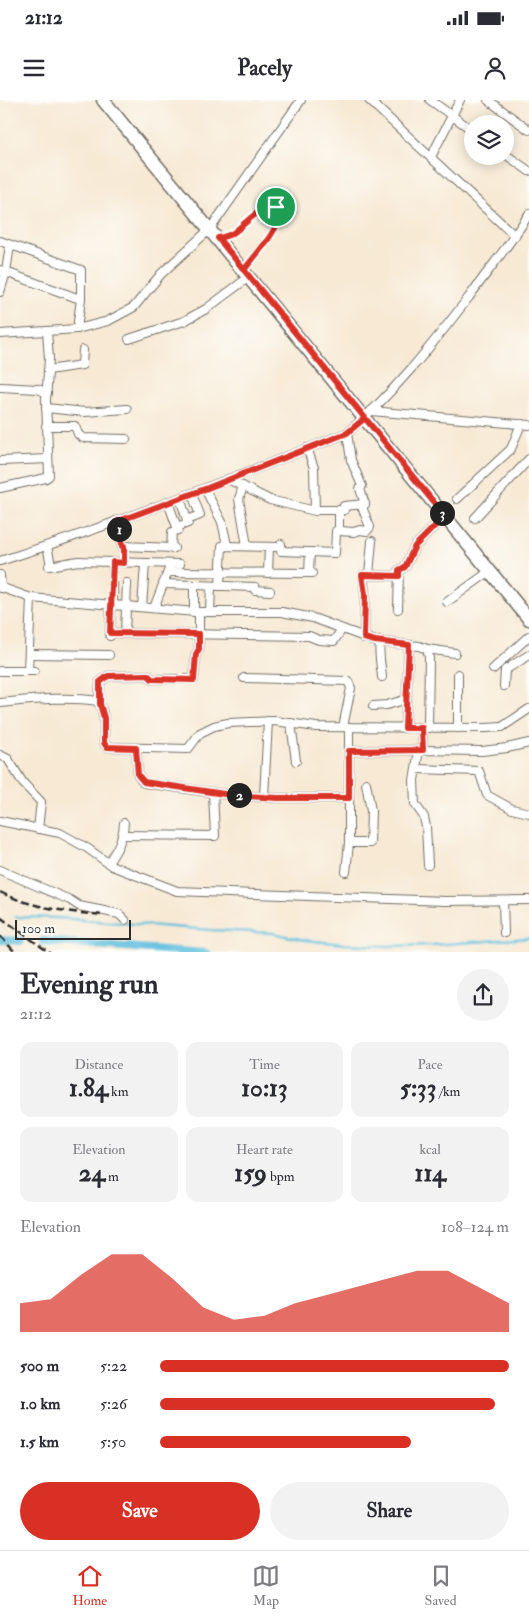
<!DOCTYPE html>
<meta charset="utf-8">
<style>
body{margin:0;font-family:"IM FELL Double Pica",serif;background:#f2f2f3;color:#2b2b33;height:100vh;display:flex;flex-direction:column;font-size:19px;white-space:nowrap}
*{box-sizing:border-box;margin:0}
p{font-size:16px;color:#7c7c81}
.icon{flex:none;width:28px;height:28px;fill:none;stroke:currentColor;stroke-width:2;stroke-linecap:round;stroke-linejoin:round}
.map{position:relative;height:852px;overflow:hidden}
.drawer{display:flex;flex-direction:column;background:#fff;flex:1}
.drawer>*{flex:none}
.fabs{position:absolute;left:464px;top:15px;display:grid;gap:10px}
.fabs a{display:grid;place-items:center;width:50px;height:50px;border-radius:50%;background:#fff;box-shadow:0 2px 12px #0003;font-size:25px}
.scale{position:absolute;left:15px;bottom:12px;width:116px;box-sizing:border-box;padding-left:5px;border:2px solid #2b2b2b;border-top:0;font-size:14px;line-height:18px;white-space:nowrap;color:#2b2b2b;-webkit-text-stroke:4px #fdfcf7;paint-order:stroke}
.pin{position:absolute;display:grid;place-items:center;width:42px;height:42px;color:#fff;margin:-21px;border:2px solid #fff;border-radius:50%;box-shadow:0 1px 5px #0007}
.km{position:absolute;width:25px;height:25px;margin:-12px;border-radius:50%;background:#222;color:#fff;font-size:14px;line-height:25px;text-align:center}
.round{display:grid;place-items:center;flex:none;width:52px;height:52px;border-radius:26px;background:#f2f2f3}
.head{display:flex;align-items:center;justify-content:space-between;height:85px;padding:0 20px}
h1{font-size:28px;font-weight:700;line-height:38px}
.stats{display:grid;grid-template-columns:repeat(3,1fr);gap:8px;height:85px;padding:5px 20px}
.stats div{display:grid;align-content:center;border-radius:12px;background:#f2f2f3;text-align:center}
.stats b{font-size:25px;font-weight:700}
.stats small{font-size:14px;font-weight:400}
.stats p{font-size:14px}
.chart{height:140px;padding:10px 20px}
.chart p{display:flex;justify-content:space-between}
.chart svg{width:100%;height:90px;margin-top:5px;fill:#d93025;opacity:.7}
.button{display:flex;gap:10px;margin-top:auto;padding:10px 20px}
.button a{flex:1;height:58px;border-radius:30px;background:#d93025;color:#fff;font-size:20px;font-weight:700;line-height:58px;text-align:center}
.button a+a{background:#f2f2f3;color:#2b2b33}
ul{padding:0 20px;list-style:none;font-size:16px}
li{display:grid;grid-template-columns:80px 60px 1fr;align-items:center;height:38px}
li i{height:12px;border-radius:6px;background:#d93025}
.status{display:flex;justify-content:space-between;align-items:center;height:35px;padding:0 25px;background:#fff;direction:ltr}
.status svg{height:14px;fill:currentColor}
header{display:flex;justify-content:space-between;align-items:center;height:65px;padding:0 20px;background:#fff;font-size:22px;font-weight:700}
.tab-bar{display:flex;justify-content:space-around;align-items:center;height:70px;border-top:1px solid #e1e1e2;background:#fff;font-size:14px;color:#7c7c81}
.tab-bar a{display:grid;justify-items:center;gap:2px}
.tab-bar .current{color:#d93025}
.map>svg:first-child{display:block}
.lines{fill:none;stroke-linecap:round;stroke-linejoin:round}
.stream{stroke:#60c0de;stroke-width:2.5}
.canal{stroke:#60c0de;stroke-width:8}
.lane-casing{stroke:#726e66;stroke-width:6}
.street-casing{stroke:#726e66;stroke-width:10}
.primary-casing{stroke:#726e66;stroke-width:15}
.lane{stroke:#fff;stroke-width:4}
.street{stroke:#fff;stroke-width:8}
.primary{stroke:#fff;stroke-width:12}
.rail{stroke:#2b2b2b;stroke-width:2.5;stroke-dasharray:8 4;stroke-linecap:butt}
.route-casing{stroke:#fff;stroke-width:10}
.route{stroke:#d93025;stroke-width:6}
</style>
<div class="status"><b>21:12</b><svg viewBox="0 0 49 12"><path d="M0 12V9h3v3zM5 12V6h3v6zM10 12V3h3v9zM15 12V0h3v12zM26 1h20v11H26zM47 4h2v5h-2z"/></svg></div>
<header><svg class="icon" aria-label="menu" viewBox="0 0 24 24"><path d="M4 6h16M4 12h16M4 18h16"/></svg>Pacely<svg class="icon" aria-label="person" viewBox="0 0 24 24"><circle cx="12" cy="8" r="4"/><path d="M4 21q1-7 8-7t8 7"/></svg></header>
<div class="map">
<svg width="529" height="853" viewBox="0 0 529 853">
<rect width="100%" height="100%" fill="#fdfcf7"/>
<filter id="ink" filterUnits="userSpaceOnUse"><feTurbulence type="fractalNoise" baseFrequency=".02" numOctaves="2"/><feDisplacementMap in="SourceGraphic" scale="10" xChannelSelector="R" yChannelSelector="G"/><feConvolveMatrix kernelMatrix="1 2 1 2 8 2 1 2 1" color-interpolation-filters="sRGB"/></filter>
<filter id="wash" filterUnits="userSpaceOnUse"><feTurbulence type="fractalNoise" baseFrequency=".0096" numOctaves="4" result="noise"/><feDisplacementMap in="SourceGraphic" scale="20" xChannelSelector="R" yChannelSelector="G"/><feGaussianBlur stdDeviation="1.12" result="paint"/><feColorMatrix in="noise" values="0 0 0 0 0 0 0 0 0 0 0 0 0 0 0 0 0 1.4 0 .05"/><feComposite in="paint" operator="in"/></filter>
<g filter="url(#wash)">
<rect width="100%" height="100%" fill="#f7e9d4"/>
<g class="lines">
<polyline class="stream" points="16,817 59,818 210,830 273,833 305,840 343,844 386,846 432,845 529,838"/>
<g class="canal">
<polyline points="0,840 20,841"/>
<polyline points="43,841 206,853"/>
</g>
</g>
</g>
<g filter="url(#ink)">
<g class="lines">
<defs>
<path id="lane" d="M220,138C224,137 228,136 231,134C245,127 266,97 281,111C279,131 257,153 244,169"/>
<g id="street">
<polyline points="369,0 515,136"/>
<polyline points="430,0 472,30"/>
<polyline points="488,0 529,30"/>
<polyline points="505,54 529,71"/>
<polyline points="431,57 460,0"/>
<polyline points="0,141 81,170 81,199 77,229"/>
<polyline points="0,170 80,199"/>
<polyline points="0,192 6,172 10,145"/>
<polyline points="0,234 77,229 108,221 134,207 161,174 210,129 301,0"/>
<polyline points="129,239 184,221 206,209 249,177"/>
<polyline points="48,270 82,265 83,250"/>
<polyline points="0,287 38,289 47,293"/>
<polyline points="46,308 85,312 127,309"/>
<polyline points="371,311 529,325"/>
<polyline points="46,326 75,326 78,334 83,338 126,339"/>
<polyline points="0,361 48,359"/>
<polyline points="228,379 270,400 315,411 314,368 307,348"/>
<polyline points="243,386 239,399 247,446"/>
<polyline points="0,388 46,378 49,376 46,300 49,259 47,231"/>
<polyline points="205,389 222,422 227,445"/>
<polyline points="457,399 511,349 521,324"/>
<polyline points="168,402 178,430 172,432 171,448"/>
<polyline points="315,410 344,410 344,406 365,404"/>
<polyline points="475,418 529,359"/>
<polyline points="187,420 200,415 192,394"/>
<polyline points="116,421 121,434 122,446 174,448"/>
<polyline points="177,427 188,423 180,398"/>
<polyline points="339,431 354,432 360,430 367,431 370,427 362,407 365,404 360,389 362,386 351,360 347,333"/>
<polyline points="281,444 281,451 335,453 336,431 339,431 339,410"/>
<polyline points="47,446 51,465"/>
<path d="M0,461C117,424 232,378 347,333C394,293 432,245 469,197C489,169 511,143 529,114"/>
<polyline points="49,466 78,461 180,464"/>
<polyline points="168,472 312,473"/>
<polyline points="268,473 269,447"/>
<polyline points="309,473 310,452"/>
<polyline points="0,475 1,488"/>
<polyline points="369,475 372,441"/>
<polyline points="163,484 255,487 255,490 270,491"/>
<polyline points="220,486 222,446 281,447"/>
<polyline points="0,487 31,498 196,512 282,512 313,518 375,541 419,546 427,549 429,557 428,628"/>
<polyline points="447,502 490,471"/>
<polyline points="113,504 113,462"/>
<polyline points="142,507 145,464"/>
<polyline points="154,508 169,469"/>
<polyline points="398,509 399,470 405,467 415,446 445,416"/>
<polyline points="194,512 194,485"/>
<polyline points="210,512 211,486"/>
<polyline points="110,533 309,536 319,540 334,541 342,529"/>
<polyline points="125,533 127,483"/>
<polyline points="110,536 111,504"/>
<polyline points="364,538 365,494 363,475 399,476"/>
<path d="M380,541C378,553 381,565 382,577"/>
<polyline points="427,549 455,553"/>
<polyline points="30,554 109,555"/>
<polyline points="493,569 529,536"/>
<polyline points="0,571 34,571"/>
<polyline points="28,571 31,498"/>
<polyline points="244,578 348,581 351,588 343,627"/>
<polyline points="504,586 505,570 529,555"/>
<path d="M0,603C32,600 66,596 98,601C106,614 104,628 104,643L107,647L188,649L200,633L214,626L228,623L275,621L316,627L486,628L502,627L529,609"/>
<polyline points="99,604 100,582 108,576 148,575 152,579 194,579 196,554 199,549 199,512"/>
<polyline points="373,606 387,605 407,599"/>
<polyline points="291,623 296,661"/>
<polyline points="405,628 409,545"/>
<polyline points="422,628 423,650"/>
<polyline points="458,628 458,574"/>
<polyline points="136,648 138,675 144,683 231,695 277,698 349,698"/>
<polyline points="419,650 414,680 415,704 424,717 426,727 428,765"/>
<polyline points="349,651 423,650 482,651 507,648 529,643"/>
<polyline points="0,655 8,659 23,683 41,702 38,729"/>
<polyline points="416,669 479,671 487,695 512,709 529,713"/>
<polyline points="264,697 268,621"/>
<polyline points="0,721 60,733 87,748 112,766 177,791 445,801 529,800"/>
<polyline points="123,735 215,736 213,693"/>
<polyline points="349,743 370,743 371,711 366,683"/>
<path d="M108,763C117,750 123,739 124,723"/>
<polyline points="0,770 70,800 79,806 119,814 125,820"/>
<polyline points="346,772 349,743 349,627"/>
<polyline points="503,801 504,833"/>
</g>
<polyline id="primary" points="103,0 529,519"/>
</defs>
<use href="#lane" class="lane-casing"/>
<use href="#street" class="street-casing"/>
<use href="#primary" class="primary-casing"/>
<use href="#lane" class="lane"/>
<use href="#street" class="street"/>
<use href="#primary" class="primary"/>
<g class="rail">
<path d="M0,792C32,808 68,812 103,815"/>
<polyline points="0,817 50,853"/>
<polyline points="0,836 16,853"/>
</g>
</g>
</g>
<g class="lines" filter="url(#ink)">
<defs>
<path id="route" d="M276,107C259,105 246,124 233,133C228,136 223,137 218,138C267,198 316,258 365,318L347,333L205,389L116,422L121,434L122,446H124V463L113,462L110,533L199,534V549L196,554L194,580L152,579L148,575L108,576L100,582V604L104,618V643L107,647L136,648L138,675L144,682L231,695L277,698H349V651L423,650L422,628H405L409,545L375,541L364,538L365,494L362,475L399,476V470L405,467L415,446L445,416L244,170C256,154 279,131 281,110L276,107"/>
</defs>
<use href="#route" class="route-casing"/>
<use href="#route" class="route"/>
</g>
</svg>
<div class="fabs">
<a><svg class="icon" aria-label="layers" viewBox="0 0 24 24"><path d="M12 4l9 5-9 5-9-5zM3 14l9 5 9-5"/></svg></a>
</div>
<div class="scale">100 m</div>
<div class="pin" style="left:276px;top:107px;background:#1e9e55"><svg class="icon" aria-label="arrive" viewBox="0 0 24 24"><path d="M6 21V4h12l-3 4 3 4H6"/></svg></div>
<b class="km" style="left:119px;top:429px">1</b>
<b class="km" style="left:239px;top:695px">2</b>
<b class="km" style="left:442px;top:413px">3</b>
</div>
<section class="drawer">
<div class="head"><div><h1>Evening run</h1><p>21:12</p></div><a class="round"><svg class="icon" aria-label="share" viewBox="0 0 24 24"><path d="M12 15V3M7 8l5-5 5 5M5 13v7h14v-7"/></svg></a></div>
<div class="stats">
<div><p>Distance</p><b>1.84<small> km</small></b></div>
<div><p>Time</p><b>10:13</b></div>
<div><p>Pace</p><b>5:33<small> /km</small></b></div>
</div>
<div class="stats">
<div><p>Elevation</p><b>24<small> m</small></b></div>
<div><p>Heart rate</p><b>159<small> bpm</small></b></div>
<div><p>kcal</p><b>114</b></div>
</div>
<div class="chart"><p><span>Elevation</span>108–124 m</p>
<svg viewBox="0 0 160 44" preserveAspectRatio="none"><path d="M0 44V30L10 28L20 16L30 6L40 6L50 18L60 32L70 38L80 36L90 30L100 26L110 22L120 18L130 14L140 14L150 22L160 30V44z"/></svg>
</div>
<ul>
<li><b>500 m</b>5:22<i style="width:100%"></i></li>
<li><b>1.0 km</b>5:26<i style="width:96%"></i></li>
<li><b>1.5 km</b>5:50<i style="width:72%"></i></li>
</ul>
<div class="button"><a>Save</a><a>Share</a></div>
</section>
<nav class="tab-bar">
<a class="current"><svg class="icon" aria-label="home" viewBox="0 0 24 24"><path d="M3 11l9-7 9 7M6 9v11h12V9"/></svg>Home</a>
<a><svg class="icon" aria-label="map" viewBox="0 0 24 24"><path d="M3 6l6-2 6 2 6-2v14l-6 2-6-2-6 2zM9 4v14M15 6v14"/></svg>Map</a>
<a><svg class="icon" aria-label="saved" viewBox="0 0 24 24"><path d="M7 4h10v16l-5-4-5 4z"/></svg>Saved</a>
</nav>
